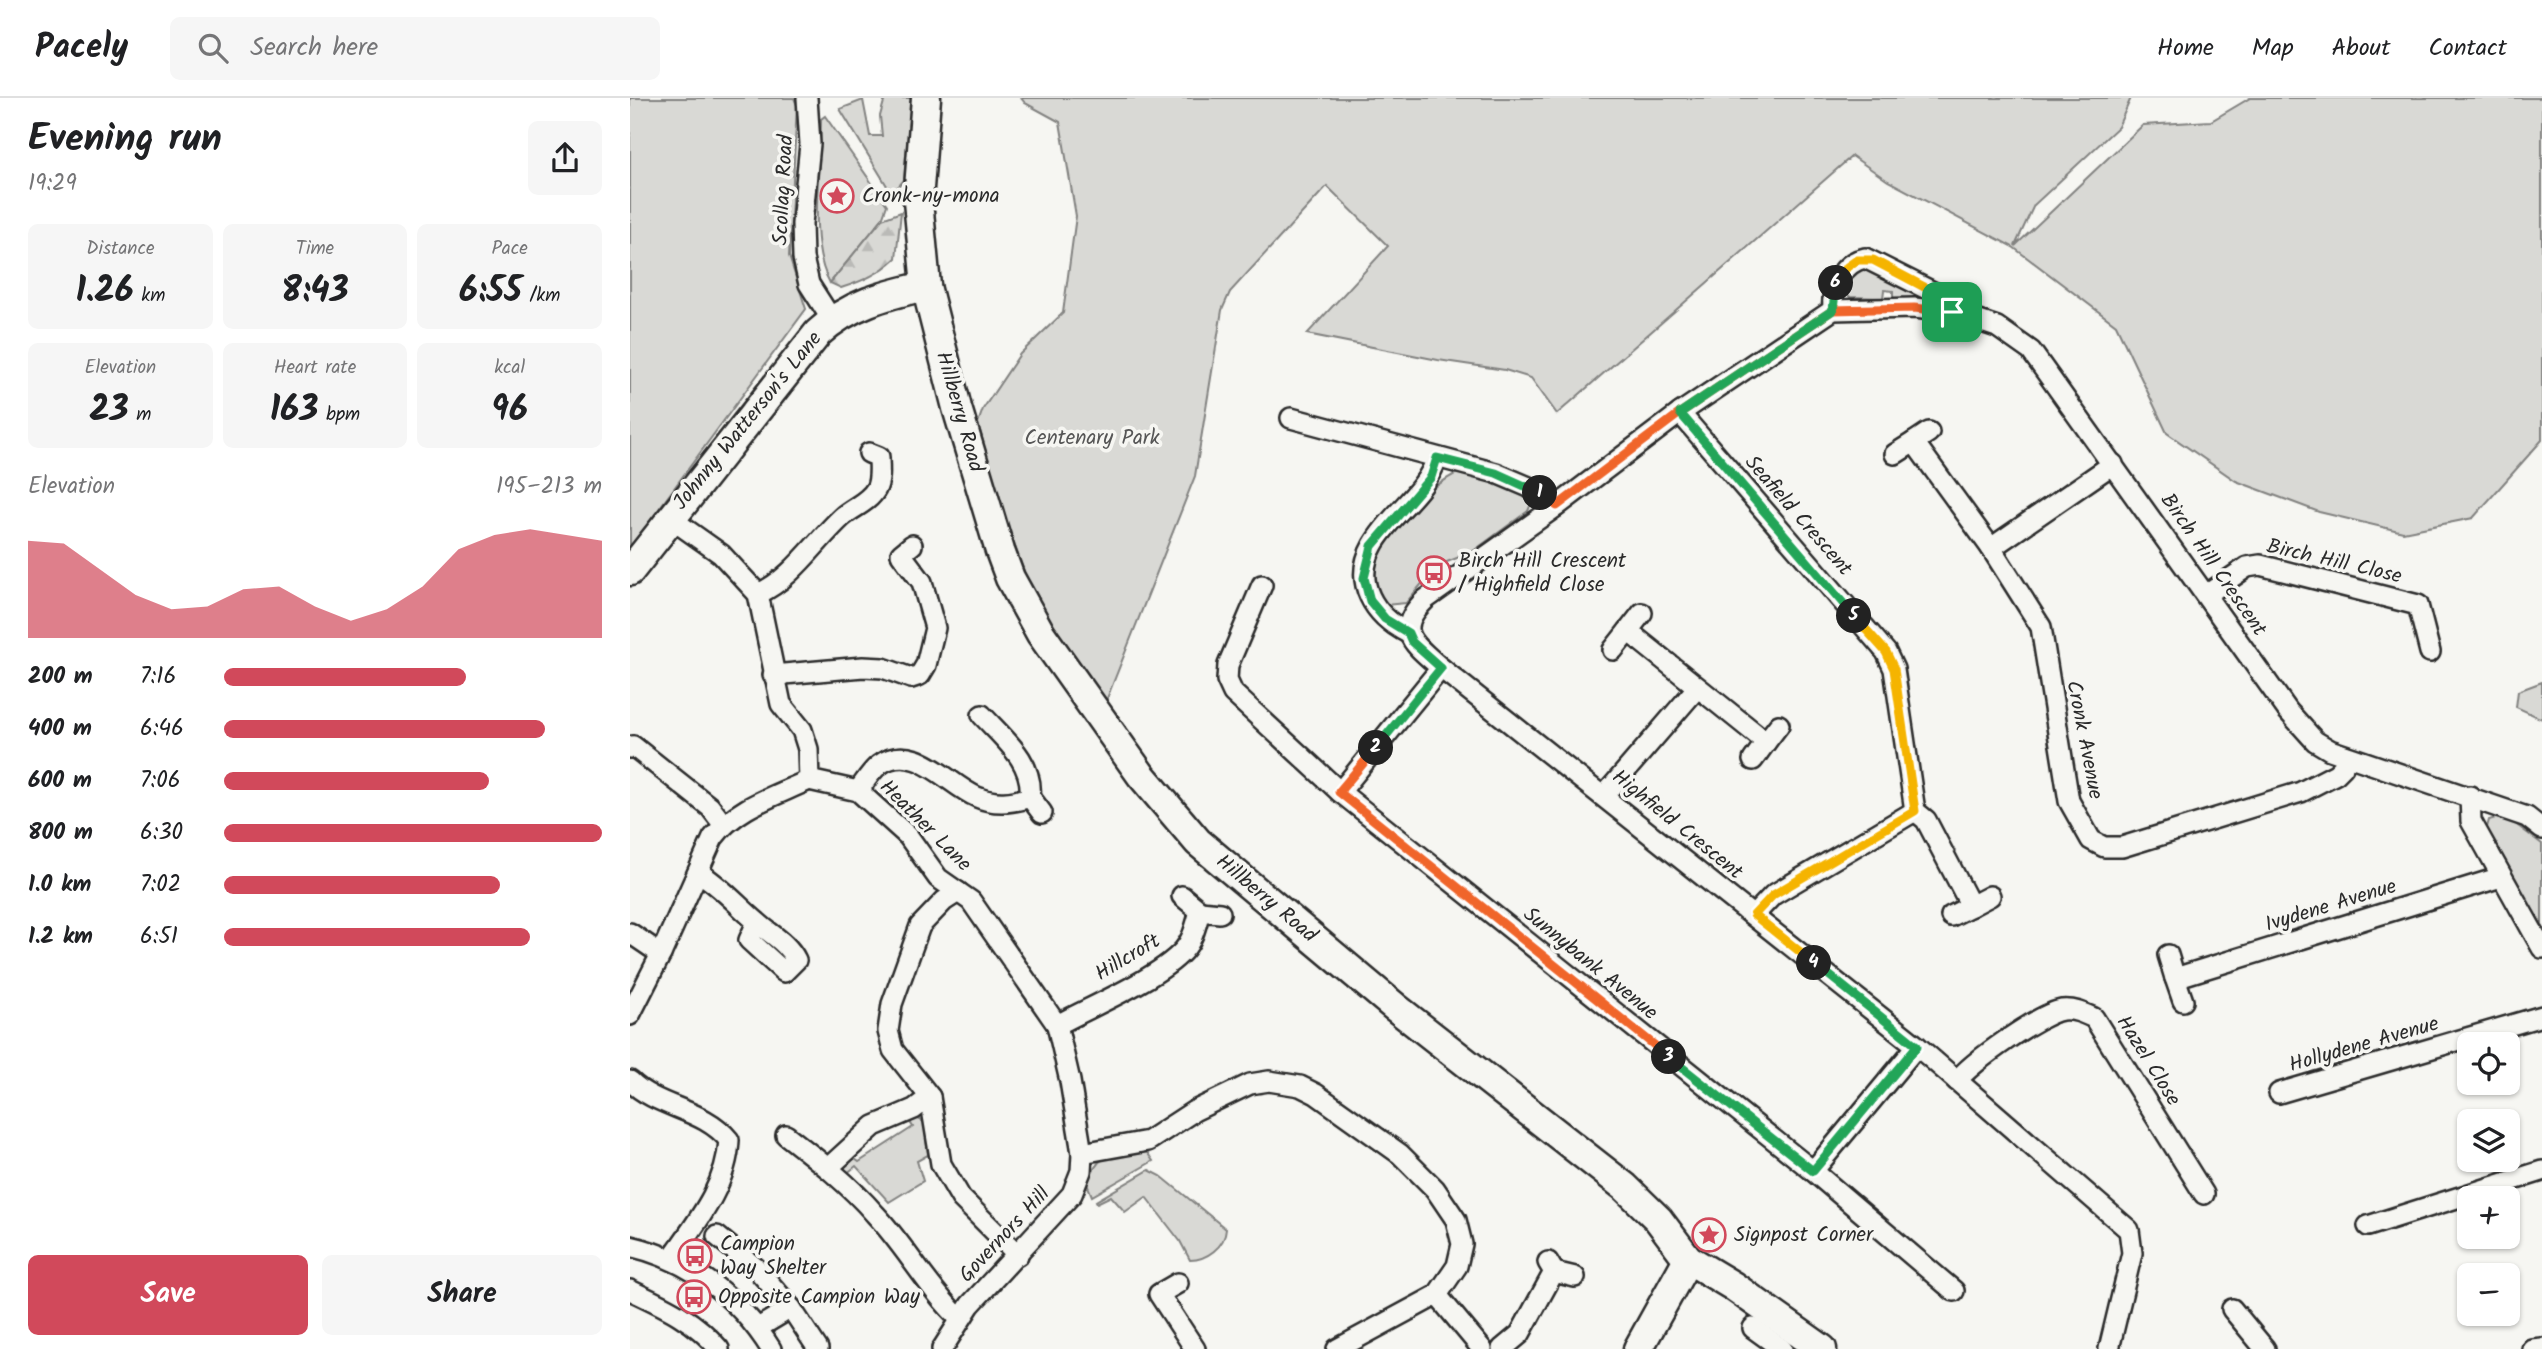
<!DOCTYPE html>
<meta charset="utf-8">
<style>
body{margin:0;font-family:Kalam,sans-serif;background:#f6f6f6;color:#202124;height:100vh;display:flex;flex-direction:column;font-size:26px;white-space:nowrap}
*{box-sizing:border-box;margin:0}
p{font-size:23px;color:#757577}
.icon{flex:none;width:38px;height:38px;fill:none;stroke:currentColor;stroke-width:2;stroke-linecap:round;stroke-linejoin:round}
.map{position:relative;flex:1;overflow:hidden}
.side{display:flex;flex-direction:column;background:#fff;width:630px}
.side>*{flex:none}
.fabs{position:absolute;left:1827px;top:934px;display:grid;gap:14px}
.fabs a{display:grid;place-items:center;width:63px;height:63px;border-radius:10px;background:#fff;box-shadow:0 2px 5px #0004;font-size:35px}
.pin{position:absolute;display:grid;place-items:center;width:60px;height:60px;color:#fff;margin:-30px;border-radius:14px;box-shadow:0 4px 10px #0006}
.km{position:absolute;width:35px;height:35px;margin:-18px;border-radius:50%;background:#222;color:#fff;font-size:19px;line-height:35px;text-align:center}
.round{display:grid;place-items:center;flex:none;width:74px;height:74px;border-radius:10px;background:#f6f6f6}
.headline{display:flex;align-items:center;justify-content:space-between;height:119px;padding:0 28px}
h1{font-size:38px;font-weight:600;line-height:52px}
.stats{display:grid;grid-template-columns:repeat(3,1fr);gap:10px;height:119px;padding:7px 28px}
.stats div{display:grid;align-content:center;border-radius:10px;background:#f6f6f6;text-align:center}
.stats b{font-size:35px;font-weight:600}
.stats small{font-size:19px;font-weight:400}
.stats p{font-size:19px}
.chart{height:196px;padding:14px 28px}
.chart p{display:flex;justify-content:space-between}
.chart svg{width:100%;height:126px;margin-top:7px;fill:#d1495b;opacity:.7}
.button{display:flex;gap:14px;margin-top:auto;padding:14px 28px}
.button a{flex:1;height:80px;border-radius:10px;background:#d1495b;color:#fff;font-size:28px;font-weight:600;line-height:80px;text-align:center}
.button a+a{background:#f6f6f6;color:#202124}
ul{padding:0 28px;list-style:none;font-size:23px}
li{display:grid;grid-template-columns:112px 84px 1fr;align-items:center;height:52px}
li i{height:18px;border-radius:9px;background:#d1495b}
header{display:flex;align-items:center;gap:42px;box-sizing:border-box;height:98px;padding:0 35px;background:#fff;border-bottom:2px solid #e0e0e0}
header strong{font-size:33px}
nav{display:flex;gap:38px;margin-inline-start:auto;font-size:24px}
.search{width:490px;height:63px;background:#f6f6f6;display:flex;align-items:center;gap:18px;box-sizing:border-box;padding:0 24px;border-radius:10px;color:#757577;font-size:26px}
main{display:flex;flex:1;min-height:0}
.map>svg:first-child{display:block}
.green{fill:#d9d9d5;stroke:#828280;stroke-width:2}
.forest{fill:url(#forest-firs);stroke:#828280;stroke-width:2}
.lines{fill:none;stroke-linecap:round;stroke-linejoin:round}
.minor-casing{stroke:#2b2b2b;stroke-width:24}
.highway-casing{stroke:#2b2b2b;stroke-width:33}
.minor{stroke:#f6f6f2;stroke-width:19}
.highway{stroke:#f6f6f2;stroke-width:28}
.split-1-casing{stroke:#fff;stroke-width:14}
.split-2-casing{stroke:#fff;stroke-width:14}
.split-3-casing{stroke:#fff;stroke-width:14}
.split-4-casing{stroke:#fff;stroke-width:14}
.split-5-casing{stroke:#fff;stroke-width:14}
.split-6-casing{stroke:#fff;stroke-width:14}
.split-7-casing{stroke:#fff;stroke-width:14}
.split-1{stroke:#f0652b;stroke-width:9}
.split-2{stroke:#22a559;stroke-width:9}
.split-3{stroke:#f0652b;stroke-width:9}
.split-4{stroke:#22a559;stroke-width:9}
.split-5{stroke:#f5b400;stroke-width:9}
.split-6{stroke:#22a559;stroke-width:9}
.split-7{stroke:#f5b400;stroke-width:9}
.labels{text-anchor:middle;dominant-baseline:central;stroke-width:7;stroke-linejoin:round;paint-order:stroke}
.street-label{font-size:21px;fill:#2b2b2b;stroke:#f6f6f2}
.poi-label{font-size:21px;fill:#2b2b2b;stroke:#f6f6f2;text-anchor:start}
.park-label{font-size:21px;fill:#565656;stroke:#f6f6f2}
</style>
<header>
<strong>Pacely</strong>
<div class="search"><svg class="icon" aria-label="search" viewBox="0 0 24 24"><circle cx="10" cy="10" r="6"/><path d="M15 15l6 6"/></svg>Search here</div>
<nav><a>Home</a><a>Map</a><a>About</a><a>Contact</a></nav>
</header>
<main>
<section class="side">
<div class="headline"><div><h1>Evening run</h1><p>19:29</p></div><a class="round"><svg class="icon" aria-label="share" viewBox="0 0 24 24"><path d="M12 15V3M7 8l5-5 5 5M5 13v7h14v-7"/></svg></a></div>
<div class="stats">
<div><p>Distance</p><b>1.26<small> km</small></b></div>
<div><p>Time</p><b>8:43</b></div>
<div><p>Pace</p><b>6:55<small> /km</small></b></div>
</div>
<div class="stats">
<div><p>Elevation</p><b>23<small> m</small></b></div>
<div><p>Heart rate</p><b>163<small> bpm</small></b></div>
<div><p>kcal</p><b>96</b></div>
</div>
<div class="chart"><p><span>Elevation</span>195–213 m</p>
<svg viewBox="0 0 160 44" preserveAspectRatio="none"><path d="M0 44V10L10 11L20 20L30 29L40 34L50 33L60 27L70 26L80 33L90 38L100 34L110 26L120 13L130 8L140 6L150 8L160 10V44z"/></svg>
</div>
<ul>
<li><b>200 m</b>7:16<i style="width:64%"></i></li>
<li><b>400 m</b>6:46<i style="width:85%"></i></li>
<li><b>600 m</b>7:06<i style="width:70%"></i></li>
<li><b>800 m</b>6:30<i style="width:100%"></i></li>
<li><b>1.0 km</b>7:02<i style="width:73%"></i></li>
<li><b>1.2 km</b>6:51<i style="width:81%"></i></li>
</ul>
<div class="button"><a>Save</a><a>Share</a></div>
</section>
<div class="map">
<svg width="1912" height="1251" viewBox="0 0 1912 1251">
<defs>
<pattern id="forest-firs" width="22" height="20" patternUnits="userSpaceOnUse" patternTransform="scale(1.75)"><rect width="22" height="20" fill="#d9d9d5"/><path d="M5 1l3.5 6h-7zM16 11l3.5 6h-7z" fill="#babab7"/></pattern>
</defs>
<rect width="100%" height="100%" fill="#f6f6f2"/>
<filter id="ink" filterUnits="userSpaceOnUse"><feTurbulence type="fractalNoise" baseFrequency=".0143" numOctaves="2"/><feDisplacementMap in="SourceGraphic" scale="14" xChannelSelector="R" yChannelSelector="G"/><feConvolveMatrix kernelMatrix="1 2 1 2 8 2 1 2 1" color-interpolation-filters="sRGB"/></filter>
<g filter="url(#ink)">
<g class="green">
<polygon points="0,0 164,0 167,7 159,158 176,211 0,450"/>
<polygon points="255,0 281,0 274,82 262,96 210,11 233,2 240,38 252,38 250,18"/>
<polygon points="391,0 1501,0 1488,29 1404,107 1385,148 1513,27 1581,23 1620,0 1912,0 1912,342 1843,420 1773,434 1689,414 1606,383 1537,335 1486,227 1383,149 1258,83 1222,58 927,316 901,280 875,272 808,262 677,236 758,148 697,88 600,194 592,212 565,378 476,603 414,518 400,490 370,407 348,325 353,311 390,256 433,215 446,118 430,24 395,5"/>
<path d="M195,18L257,107L252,121L200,185C177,146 191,67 191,21Z"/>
<polygon points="1230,168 1295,199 1289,203 1263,200 1263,193 1254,192 1253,200 1220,199 1214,193 1215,179"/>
<path d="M834,372L895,394L901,406L898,413L842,454L817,464L799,477L776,505L755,507C718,462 793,388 834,372Z"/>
<polygon points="1912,584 1912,621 1886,609 1888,593"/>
<polygon points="1869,719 1884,725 1912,746 1912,833 1856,733 1859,722"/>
<polygon points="283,1018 294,1024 298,1057 287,1063 293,1083 259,1104 226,1068 216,1076 211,1071 221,1058 229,1064 283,1029 278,1021"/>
<path d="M514,1050L523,1063L462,1098L457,1086C469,1052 482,1057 514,1050Z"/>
<path d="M519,1072L531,1078L596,1131C595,1149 576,1162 560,1162L550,1143L516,1099L495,1114L481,1098L467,1105L466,1103Z"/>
</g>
<path class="forest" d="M271,114L266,160C249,176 233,183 211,190L200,185L252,121Z"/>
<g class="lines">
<defs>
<g id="minor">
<polyline points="177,0 180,46 172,126 173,160 179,186 202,222"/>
<path d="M1203,212C1201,190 1211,165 1235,160L1317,201L1322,214"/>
<polyline points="1050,315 1256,554 1264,571 1285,713 1296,722 1341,808 1360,798"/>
<polyline points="661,320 866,375 899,389 927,408"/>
<polyline points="1299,334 1284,344 1361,450 1411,529 1439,703 1461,742 1474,749 1492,749 1671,694 1706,676 1713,669 1716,658"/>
<polyline points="1265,356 1284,344"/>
<polyline points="1361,450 1483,366"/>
<polyline points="632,487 598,567 597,582 603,595 710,694 1183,1073 1324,1193"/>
<path d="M128,496C163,480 184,445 212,419C223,409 238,405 246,391C251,381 249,369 249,359L239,355"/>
<polyline points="1576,497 1617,469 1630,467 1788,507 1800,554"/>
<polyline points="1012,515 998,533 1136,644 1149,627"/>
<path d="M778,535C744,518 722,484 743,447C761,415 795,396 807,360"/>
<polyline points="983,552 998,533"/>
<polyline points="143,577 233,569 253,570 281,580 290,577 296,567 305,530 292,484 271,456 282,447"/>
<polyline points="0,650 3,648 80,709 93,726"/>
<polyline points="1123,662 1136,644"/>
<polyline points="179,682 228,693 278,738 308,780 341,803 427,927 440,983 452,1055 451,1073 442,1096 340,1207 312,1251"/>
<path d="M228,693C234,685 241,673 249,667C284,641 318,687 347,699C365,707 382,705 400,699C404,664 374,641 352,617"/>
<polyline points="710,694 811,570"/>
<polyline points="974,698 1067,590"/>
<polyline points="1840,698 1841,723 1912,850"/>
<polyline points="400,699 412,715"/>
<path d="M68,774C91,788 107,807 127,824C141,837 157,844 166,862L154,874L119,842L127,824"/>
<polyline points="328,794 314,803 290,828 262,906 258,933 263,952 300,999 311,1066 331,1100 388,1157"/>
<polyline points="552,798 570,813"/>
<polyline points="1124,817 1143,797 1285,713"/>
<polyline points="1321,818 1341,808"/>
<polyline points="0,835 31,856"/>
<polyline points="1538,857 1545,880"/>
<polyline points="1553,903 1545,880 1871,779"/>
<path d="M0,917L31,856L83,740C106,709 145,698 179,682L178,651L172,632L151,606L128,496L91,456L40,420"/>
<path d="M427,927C462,908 527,881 553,853C563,842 566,827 570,813L590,815"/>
<path d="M0,983C29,1011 73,1010 99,1042C97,1088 66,1125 41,1161"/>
<path d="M1327,983C1340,965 1411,915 1432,912C1445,911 1453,915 1464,920L1574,1096"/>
<polyline points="1649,995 1912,918"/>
<path d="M156,1037C187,1061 219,1086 245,1116C276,1149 297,1189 330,1221"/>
<polyline points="452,1055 518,1043 564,1013 620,986 639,983 670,988 686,996 770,1056 805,1091 826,1122 832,1146 827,1168 807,1197 707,1251"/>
<polyline points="198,1070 244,1028 284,1011 300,999"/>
<polyline points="1183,1073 1287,948"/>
<polyline points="1738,1128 1912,1073"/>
<polyline points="87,1138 126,1170 161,1210 128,1230"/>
<path d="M0,1148C60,1162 109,1199 141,1251"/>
<polyline points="924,1174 945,1179"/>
<polyline points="548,1185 529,1196 565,1251"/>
<path d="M0,1192C34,1208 65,1222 89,1251"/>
<polyline points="807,1197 852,1251"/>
<polyline points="161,1210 188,1251"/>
<polyline points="1602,1211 1635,1251"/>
<polyline points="1123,1230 1152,1251"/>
<polyline points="872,1251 890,1236 924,1174 918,1164"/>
<path d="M1479,1251L1502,1155L1499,1132L1287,948L811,570C785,547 762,533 796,501L927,408L1050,315L1203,212L1284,210L1322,214L1367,229L1401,253L1658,613L1685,643L1700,652L1897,719L1912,731"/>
<polyline points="1902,1251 1912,1250"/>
</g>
<g id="highway">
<polyline points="296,0 288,103 296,188 327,310 370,453 380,480 411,536 511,677 568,744 765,909 995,1089 1028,1121 1058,1161 1103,1188 1192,1251"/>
<path d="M0,473L188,235C219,206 255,197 296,188"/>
<polyline points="1008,1251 1058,1161"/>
</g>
</defs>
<use href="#minor" class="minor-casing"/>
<use href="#highway" class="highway-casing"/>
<use href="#minor" class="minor"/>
<use href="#highway" class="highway"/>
</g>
</g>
<g class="lines" filter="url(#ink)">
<defs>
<polyline id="split-1" points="910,395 927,408 1050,315 1203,212 1284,210 1322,214"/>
<polyline id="split-2" points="746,650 811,570 782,544 778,535 755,521 740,503 734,480 742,448 801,379 807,360 866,375 910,395"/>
<polyline id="split-3" points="746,650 709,694 1039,959"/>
<polyline id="split-4" points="1039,959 1183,1073 1287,948 1184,865"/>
<polyline id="split-5" points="1184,865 1124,817 1143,797 1285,713 1264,571 1256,554 1224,518"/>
<polyline id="split-6" points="1206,185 1203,212 1050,315 1224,518"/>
<polyline id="split-7" points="1206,185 1217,169 1227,162 1243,162 1317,201 1322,214"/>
</defs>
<use href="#split-1" class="split-1-casing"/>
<use href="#split-2" class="split-2-casing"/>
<use href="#split-3" class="split-3-casing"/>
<use href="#split-4" class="split-4-casing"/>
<use href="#split-5" class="split-5-casing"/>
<use href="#split-6" class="split-6-casing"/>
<use href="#split-7" class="split-7-casing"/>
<use href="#split-1" class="split-1"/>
<use href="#split-2" class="split-2"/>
<use href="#split-3" class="split-3"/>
<use href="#split-4" class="split-4"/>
<use href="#split-5" class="split-5"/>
<use href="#split-6" class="split-6"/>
<use href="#split-7" class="split-7"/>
</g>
<defs>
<symbol id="sight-ring" viewBox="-11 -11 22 22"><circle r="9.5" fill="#f6f6f2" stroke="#d1495b" stroke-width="1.5"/><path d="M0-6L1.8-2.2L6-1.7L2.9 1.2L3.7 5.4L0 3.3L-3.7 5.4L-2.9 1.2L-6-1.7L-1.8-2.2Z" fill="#d1495b"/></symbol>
<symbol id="bus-ring" viewBox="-11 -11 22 22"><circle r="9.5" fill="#f6f6f2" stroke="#d1495b" stroke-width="1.5"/><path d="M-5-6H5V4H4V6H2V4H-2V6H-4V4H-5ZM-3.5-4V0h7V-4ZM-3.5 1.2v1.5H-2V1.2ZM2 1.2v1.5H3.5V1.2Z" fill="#d1495b"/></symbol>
</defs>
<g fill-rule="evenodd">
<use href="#sight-ring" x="188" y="79" width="38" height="38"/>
<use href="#bus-ring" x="785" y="456" width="38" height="38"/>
<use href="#sight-ring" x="1060" y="1118" width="38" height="38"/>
<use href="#bus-ring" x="46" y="1139" width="38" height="38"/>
<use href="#bus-ring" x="45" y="1180" width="38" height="38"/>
</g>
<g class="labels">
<g class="street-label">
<text transform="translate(154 92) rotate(-87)">Scollag Road</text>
<text transform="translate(329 314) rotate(74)">Hillberry Road</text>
<text transform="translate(118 323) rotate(-51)">Johnny Watterson's Lane</text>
<text transform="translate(1168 418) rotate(49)">Seafield Crescent</text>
<text transform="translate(1704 464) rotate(13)">Birch Hill Close</text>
<text transform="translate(1583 467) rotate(55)">Birch Hill Crescent</text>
<text transform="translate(1454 642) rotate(79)">Cronk Avenue</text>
<text transform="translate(1047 727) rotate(39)">Highfield Crescent</text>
<text transform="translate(295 728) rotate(45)">Heather Lane</text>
<text transform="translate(636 801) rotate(40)">Hillberry Road</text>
<text transform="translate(1701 808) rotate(-17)">Ivydene Avenue</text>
<text transform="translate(498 860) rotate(-31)">Hillcroft</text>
<text transform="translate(960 866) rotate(39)">Sunnybank Avenue</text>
<text transform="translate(1734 947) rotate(-16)">Hollydene Avenue</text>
<text transform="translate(1518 963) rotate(58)">Hazel Close</text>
<text transform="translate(375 1137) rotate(-47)">Governors Hill</text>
</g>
<g class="poi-label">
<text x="232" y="98">Cronk-ny-mona</text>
<text x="828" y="463">Birch Hill Crescent<tspan x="828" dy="24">/ Highfield Close</tspan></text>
<text x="1104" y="1137">Signpost Corner</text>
<text x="90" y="1146">Campion<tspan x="90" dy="24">Way Shelter</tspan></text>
<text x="88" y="1199">Opposite Campion Way</text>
</g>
<g class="park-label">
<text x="462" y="340">Centenary Park</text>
</g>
</g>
</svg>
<div class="fabs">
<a><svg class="icon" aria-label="locate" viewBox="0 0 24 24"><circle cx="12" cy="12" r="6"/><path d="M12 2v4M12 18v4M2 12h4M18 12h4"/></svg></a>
<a><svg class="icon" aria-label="layers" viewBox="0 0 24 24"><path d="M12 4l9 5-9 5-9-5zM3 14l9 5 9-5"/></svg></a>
<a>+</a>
<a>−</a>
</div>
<div class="pin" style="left:1322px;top:214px;background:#1e9e55"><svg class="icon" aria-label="arrive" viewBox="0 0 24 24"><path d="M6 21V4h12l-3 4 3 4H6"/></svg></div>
<b class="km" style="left:910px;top:395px">1</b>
<b class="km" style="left:746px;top:650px">2</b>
<b class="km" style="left:1039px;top:959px">3</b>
<b class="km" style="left:1184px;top:865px">4</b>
<b class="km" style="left:1224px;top:518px">5</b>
<b class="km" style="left:1206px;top:185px">6</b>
</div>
</main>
